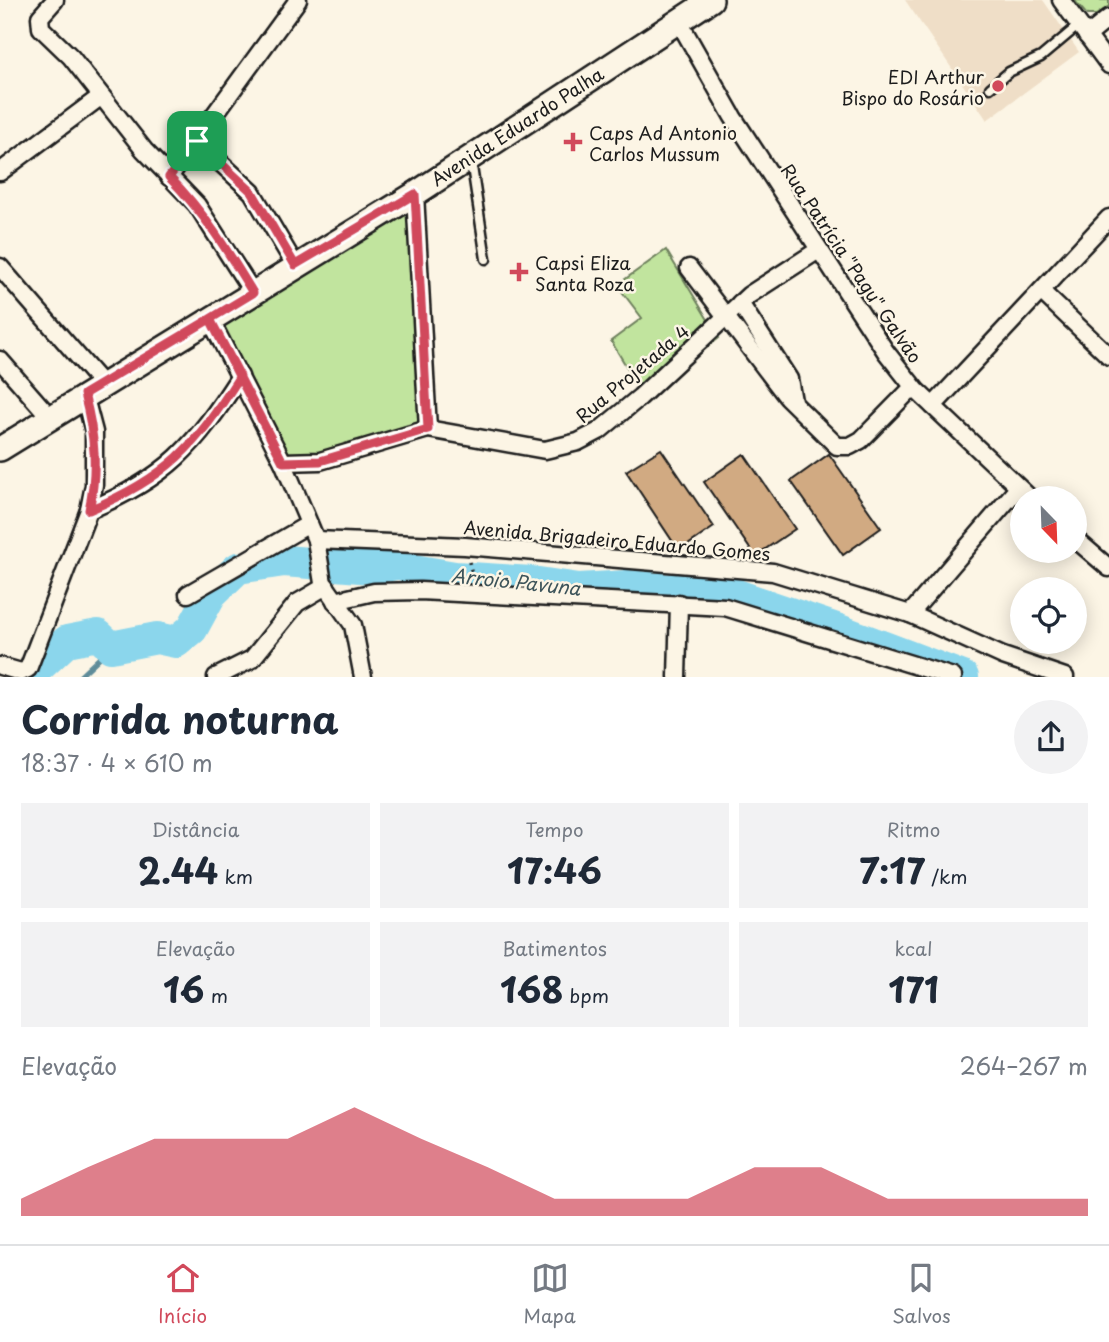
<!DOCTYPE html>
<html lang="pt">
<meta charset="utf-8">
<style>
body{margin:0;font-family:"Playpen Sans",sans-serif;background:#f2f2f3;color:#1f2937;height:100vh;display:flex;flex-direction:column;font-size:26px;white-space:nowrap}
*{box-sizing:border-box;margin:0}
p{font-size:23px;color:#747a83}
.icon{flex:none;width:38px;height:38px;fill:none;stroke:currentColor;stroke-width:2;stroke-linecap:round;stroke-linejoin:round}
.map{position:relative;height:677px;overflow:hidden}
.sheet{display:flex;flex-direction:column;background:#fff;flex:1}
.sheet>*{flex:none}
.needle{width:46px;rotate:157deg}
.tools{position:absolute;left:1010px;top:486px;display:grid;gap:14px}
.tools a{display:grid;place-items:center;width:77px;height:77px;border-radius:50%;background:#fff;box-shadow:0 4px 18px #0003;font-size:35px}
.pin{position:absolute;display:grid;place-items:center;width:60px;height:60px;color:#fff;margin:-30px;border-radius:14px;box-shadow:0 4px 10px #0006}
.round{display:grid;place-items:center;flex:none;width:74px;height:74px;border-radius:37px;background:#f2f2f3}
.summary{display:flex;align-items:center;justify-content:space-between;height:119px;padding:0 21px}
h1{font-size:38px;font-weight:700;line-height:52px}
.metrics{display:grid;grid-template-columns:repeat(3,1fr);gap:10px;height:119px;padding:7px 21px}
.metrics div{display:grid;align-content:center;border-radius:0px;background:#f2f2f3;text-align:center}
.metrics b{font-size:35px;font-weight:700}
.metrics small{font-size:19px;font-weight:400}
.metrics p{font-size:19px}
.chart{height:196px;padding:14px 21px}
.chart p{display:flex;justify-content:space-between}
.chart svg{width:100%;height:126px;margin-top:7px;fill:#d1495b;opacity:.7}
.dock{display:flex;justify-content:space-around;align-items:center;height:98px;border-top:2px solid #e0e1e3;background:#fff;font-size:19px;color:#747a83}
.dock a{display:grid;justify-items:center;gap:4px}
.dock .active{color:#d1495b}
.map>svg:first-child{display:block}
.built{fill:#efdec7}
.green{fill:#c1e49e;stroke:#6e805d;stroke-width:2}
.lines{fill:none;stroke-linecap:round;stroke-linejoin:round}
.stream{stroke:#5f8c99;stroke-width:5}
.river{stroke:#8bd6ec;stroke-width:32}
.building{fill:#d1aa82;stroke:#1c1c1c;stroke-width:2}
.lane-casing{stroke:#1c1c1c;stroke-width:13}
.street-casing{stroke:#1c1c1c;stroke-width:21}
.secondary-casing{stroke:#1c1c1c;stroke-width:28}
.path{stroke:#1c1c1c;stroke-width:3.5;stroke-dasharray:2 5;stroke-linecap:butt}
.lane{stroke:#fcf5e5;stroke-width:8}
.street{stroke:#fcf5e5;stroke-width:16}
.secondary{stroke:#fcf5e5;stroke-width:23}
.route-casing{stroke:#fff;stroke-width:14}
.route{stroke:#d1495b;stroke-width:9}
.poi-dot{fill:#d1495b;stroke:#fcf5e5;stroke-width:2.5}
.labels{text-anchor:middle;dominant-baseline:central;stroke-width:5;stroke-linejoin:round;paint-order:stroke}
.poi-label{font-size:18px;fill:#1c1c1c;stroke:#fcf5e5;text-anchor:start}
.street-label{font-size:18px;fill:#1c1c1c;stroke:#fcf5e5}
.water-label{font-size:19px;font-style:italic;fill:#3d545a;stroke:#fcf5e5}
</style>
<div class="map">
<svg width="1109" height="677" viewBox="0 0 1109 677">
<rect width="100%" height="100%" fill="#fcf5e5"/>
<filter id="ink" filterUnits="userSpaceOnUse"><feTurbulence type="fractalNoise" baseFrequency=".0143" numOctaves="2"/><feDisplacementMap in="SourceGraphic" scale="14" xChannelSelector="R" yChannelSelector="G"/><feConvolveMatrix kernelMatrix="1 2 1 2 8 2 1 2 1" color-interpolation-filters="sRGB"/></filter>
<g filter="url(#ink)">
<polygon class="built" points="905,0 1043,0 1079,52 987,120"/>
<g class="green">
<polygon points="1074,0 1109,0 1109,6 1096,15 1087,15"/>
<polygon points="409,206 428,429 290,474 218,322"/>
<polygon points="666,250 719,338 645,397 611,341 642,318 617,285"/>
</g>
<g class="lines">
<polyline class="stream" points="79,677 111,647"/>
<polyline class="river" points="28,677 67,641 98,635 111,647 157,638 176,642 192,629 211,594 238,568 284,561 373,568 402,563 413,570 455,577 532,582 579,589 628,586 672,590 719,589 839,630 963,677"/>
</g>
<g class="building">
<polygon points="661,449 714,527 679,551 626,471"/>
<polygon points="744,454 795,529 755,556 704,482"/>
<polygon points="829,454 881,528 843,555 791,481"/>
</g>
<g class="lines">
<defs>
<g id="lane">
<polyline points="990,88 1009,72 1041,57 1079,25"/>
<polyline points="471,160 486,259"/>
</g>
<g id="street">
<polyline points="55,0 40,17 41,28 71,57 144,150 197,205 253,293"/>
<polyline points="1061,0 1109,65"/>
<polyline points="678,20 733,117 886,352 916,390 1031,499"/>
<polyline points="1087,36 1109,18"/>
<polyline points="197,141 252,192 295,265"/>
<polyline points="0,172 100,97"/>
<polyline points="169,177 298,0"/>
<polyline points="415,194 428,429"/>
<polyline points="0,267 102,384"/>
<polyline points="689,268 787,397 837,446 850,446 861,440 913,387"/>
<polyline points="1041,291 1109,356"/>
<polyline points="740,303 789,379 793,401"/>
<polyline points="210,319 283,462 316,540 323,583 353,625 363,677"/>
<polyline points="0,360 49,416"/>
<polyline points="933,406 1109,218"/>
<polyline points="283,462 320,461 428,429 545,450 578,442 599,431 640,397 749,295 817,251"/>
<path d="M89,510C167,478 195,446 240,376"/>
<polyline points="1074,538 1109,568"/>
<polyline points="316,540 465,546 773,572 910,614 1003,656 1065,677"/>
<polyline points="188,594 309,524"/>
<polyline points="335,601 374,592 420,591 725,607 953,677"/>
<polyline points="910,614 1018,488"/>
<polyline points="0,666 21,672 28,669 89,510 94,485 94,432 84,394"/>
<polyline points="216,677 252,659 297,603 326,586"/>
<polyline points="677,677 679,603"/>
</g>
<polyline id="secondary" points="0,449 415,194 711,0"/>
</defs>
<use href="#lane" class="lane-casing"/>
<use href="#street" class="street-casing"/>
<use href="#secondary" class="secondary-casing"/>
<polyline class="path" points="469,562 473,578"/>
<use href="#lane" class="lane"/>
<use href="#street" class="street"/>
<use href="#secondary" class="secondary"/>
</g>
</g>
<g class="lines" filter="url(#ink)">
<defs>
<path id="route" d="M197,141L169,177C204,212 227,250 253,293L210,319L240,376C196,446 167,478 89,510C98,469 95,435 84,394L210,319L283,462L320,461L428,429L415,194L295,265L252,192L197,141"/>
</defs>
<use href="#route" class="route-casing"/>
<use href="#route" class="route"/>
</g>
<g class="poi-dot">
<circle cx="998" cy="86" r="7"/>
<path d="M569.5 131.5h7v7h7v7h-7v7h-7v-7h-7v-7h7z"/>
<path d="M515.5 261.5h7v7h7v7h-7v7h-7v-7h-7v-7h7z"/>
</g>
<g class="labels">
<g class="poi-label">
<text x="984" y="76" text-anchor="end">EDI Arthur<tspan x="984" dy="21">Bispo do Rosário</tspan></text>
<text x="589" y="132">Caps Ad Antonio<tspan x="589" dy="21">Carlos Mussum</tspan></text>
<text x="535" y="262">Capsi Eliza<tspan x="535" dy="21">Santa Roza</tspan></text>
</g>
<g class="street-label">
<text transform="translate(517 126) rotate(-33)">Avenida Eduardo Palha</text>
<text transform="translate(852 263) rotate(56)">Rua Patrícia "Pagu" Galvão</text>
<text transform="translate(632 373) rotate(-40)">Rua Projetada 4</text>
<text transform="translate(617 540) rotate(5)">Avenida Brigadeiro Eduardo Gomes</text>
</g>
<g class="water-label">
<text transform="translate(516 581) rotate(6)">Arroio Pavuna</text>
</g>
</g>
</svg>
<div class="tools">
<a><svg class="needle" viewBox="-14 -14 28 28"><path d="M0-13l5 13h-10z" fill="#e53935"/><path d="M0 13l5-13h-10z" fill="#747a83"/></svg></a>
<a><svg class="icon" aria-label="locate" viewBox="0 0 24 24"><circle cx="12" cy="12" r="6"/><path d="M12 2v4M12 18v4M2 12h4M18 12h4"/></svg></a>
</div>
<div class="pin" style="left:197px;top:141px;background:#1e9e55"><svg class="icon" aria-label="arrive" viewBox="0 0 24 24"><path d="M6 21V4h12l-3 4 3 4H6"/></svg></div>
</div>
<section class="sheet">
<div class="summary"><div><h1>Corrida noturna</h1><p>18:37 · 4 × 610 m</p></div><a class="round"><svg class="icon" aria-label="share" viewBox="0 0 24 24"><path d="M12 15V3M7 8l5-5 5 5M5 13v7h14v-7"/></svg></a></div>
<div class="metrics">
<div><p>Distância</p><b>2.44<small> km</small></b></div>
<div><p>Tempo</p><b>17:46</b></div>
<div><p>Ritmo</p><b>7:17<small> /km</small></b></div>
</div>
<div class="metrics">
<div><p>Elevação</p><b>16<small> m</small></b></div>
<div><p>Batimentos</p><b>168<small> bpm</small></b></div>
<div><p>kcal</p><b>171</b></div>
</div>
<div class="chart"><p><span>Elevação</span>264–267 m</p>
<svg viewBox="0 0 160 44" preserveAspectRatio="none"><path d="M0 44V38L10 27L20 17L30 17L40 17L50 6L60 17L70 27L80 38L90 38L100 38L110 27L120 27L130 38L140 38L150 38L160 38V44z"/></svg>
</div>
</section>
<nav class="dock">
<a class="active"><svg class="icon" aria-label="home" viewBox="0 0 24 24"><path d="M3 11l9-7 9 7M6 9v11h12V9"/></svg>Início</a>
<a><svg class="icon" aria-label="map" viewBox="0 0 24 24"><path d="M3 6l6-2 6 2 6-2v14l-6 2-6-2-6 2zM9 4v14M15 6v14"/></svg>Mapa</a>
<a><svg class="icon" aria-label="saved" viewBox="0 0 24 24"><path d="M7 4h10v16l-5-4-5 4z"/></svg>Salvos</a>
</nav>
